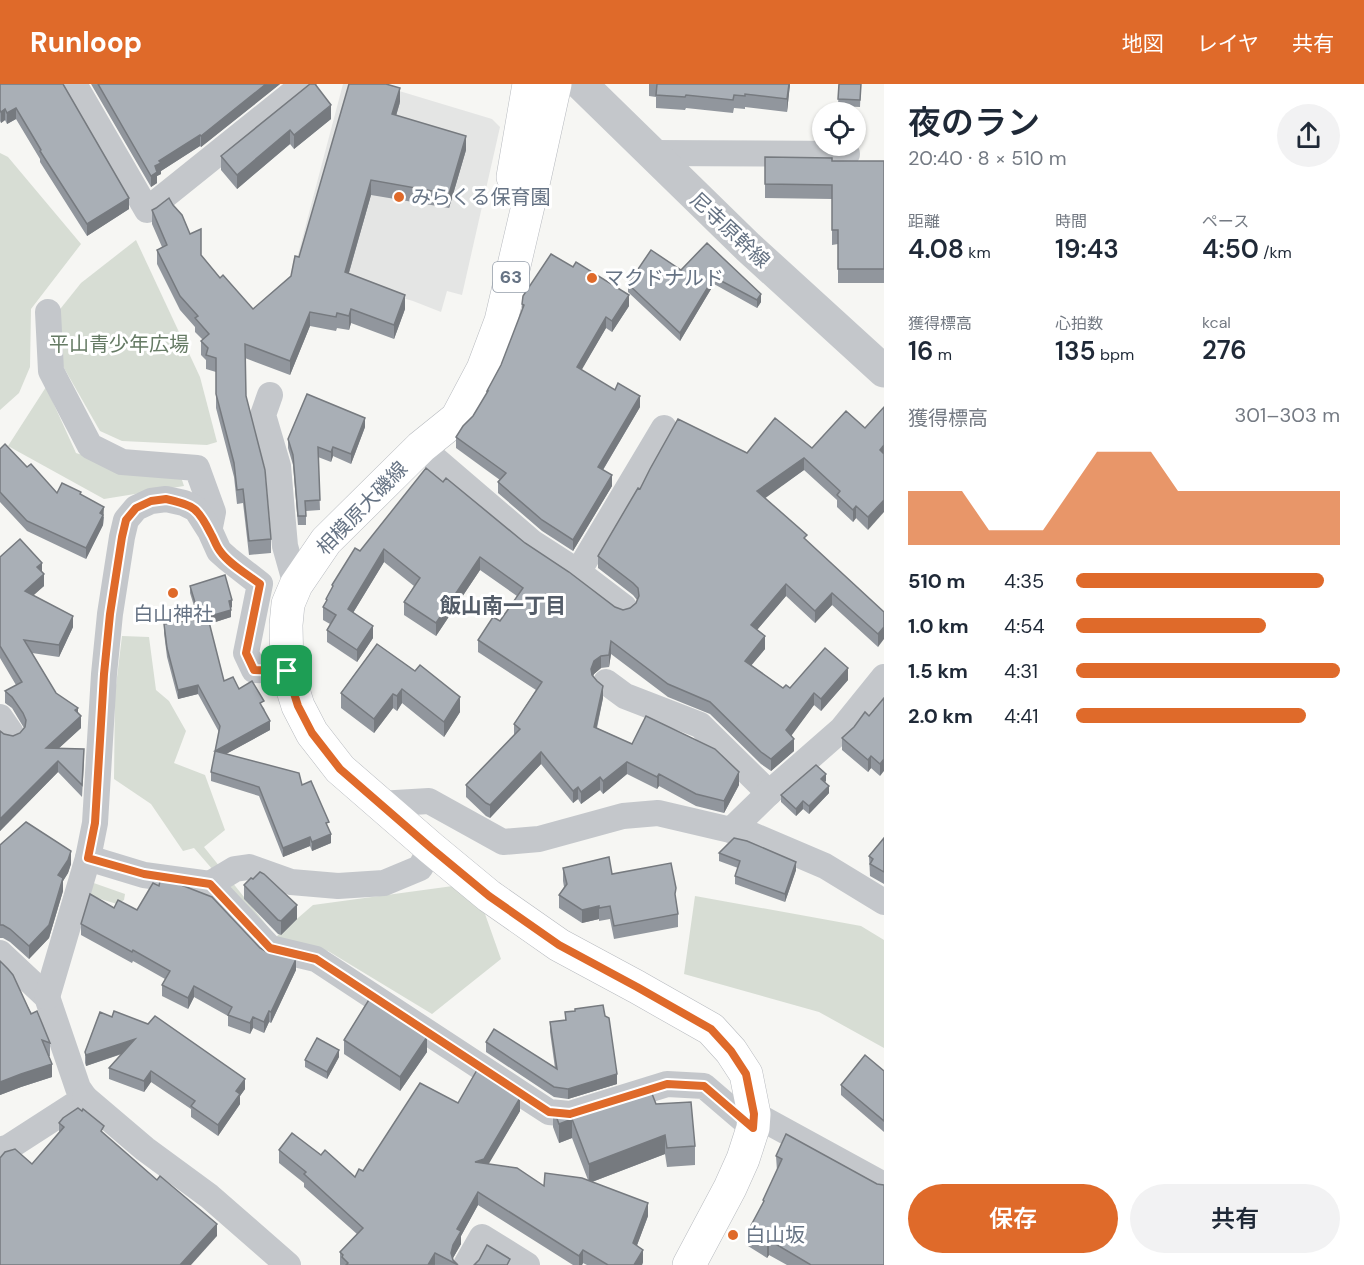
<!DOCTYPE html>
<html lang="ja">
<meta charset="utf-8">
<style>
body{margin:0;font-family:"DM Sans","Noto Sans JP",sans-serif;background:#f2f2f3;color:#1f2937;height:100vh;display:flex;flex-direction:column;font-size:22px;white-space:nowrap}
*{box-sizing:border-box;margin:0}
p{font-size:20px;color:#747a83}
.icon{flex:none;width:33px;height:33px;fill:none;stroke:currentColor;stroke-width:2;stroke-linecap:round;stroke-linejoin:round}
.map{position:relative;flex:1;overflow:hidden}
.panel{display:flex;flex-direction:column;background:#fff;width:480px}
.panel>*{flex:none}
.fabs{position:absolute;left:812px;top:18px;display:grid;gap:12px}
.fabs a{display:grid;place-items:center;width:54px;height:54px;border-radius:50%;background:#fff;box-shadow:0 2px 4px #0004;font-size:30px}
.pin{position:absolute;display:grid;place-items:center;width:51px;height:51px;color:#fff;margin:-26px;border-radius:12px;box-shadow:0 3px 9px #0006}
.round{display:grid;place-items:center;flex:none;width:63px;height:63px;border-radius:32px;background:#f2f2f3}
.headline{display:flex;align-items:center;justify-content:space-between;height:102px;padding:0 24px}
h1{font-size:33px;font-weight:600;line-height:45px}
.metrics{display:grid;grid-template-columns:repeat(3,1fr);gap:9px;height:102px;padding:6px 24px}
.metrics div{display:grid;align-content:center}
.metrics b{font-size:26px;font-weight:600}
.metrics small{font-size:16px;font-weight:400}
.metrics p{font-size:16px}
.chart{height:168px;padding:12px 24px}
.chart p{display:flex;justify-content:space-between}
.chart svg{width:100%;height:108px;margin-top:6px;fill:#df6a2a;opacity:.7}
.primary-button{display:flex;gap:12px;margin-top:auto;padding:12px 24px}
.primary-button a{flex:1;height:69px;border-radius:36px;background:#df6a2a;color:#fff;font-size:24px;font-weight:600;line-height:69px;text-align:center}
.primary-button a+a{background:#f2f2f3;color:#1f2937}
ul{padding:0 24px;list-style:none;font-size:20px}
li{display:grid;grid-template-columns:96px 72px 1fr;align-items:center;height:45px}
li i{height:15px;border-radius:8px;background:#df6a2a}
header{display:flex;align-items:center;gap:36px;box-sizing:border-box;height:84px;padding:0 30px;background:#df6a2a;color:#fff}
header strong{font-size:28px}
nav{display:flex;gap:33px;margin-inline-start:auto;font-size:21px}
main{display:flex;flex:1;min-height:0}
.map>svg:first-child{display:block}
.built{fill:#e4e5e4}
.green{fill:#d7ddd4}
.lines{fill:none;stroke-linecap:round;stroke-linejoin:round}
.primary-casing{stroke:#b7babf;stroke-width:34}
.minor{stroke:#c4c7cb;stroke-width:26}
.tertiary{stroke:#c4c7cb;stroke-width:33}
.primary{stroke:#fff;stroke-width:33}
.wall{fill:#91969d}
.shaded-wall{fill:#767a7f}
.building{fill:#a9afb6;stroke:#767a7f;stroke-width:1.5}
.route-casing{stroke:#fff;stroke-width:12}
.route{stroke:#df6a2a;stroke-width:8}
.poi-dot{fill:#df6a2a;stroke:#fff;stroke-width:2}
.labels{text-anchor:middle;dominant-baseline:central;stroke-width:6;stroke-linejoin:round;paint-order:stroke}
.shield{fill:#fff;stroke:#949da9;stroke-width:1.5}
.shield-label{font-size:18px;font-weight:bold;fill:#667384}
.poi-label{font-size:20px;fill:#667384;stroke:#fff;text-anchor:start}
.street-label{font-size:20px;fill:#667384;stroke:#fff}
.park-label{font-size:20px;fill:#667b65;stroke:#fff}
.neighbourhood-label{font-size:21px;font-weight:bold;fill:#545d69;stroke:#fff}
</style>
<header>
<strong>Runloop</strong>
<nav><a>地図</a><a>レイヤ</a><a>共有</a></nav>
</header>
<main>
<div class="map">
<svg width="884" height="1181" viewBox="0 0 884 1181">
<rect width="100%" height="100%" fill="#f6f6f3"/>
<polygon class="built" points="343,0 376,0 492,35 500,43 462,211 447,207 441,228 413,217 295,182"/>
<g class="green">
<polygon points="0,69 8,73 81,160 31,225 30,283 19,309 0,326"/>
<polygon points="136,156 200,293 217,358 207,361 122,357 100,347 60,277 57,229 81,199"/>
<polygon points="46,303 76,369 120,383 179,387 184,402 104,415 8,362"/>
<polygon points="122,552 149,553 156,606 169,617 186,647 174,679 205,691 225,746 204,763 276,853 313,821 453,802 485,830 501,875 432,930 328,867 276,859 194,764 183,767 151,720 114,695 115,610"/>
<polygon points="88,797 125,810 124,816 117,820 84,810"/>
<polygon points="695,812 861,842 884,856 884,964 819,928 684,890"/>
</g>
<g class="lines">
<defs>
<g id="primary">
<polyline points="555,0 531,109 501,237 483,285 457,334 421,363 326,457 296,501 288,520 286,541 287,587 298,622 312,649 340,685 431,764 489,812 559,861 637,903 711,945 731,967 746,990 754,1030 753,1044 743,1075 730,1104 689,1181"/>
<polyline points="513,93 529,0"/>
</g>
</defs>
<use href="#primary" class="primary-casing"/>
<g class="minor">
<polyline points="74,0 147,126 304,0"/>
<polyline points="652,69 847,70"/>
<polyline points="48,228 51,287 90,362 122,378 197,384 213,428 210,443"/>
<polyline points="270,311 263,331 278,382 285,462 296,501"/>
<polyline points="421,363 533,459 578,488 624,523"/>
<polyline points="578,488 664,344"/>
<polyline points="606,598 625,612 700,641 769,709"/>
<polyline points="0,633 11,649"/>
<polyline points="379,720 429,717 503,758 539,755 623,732 658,729 752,751 825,782 884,818"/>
<polyline points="731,746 769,709 842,645 884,593"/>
<polyline points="431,764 420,784 384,799 338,802 291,798 249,783 235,785 210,800 270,864 316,875 549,1028 570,1030 667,1000 704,1002 753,1044"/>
<polyline points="88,774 144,791 210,800"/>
<polyline points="0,869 47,913 78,1004 85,1014 9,1063 0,1066"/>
<polyline points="47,913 88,774 95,739 104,590 110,530 122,453 126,436 136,424 151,417 166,415 184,419 196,425 210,447 219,467 228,475 260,500 246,569 254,586 287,587"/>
<polyline points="85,1014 145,1065 209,1112 288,1181"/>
<polyline points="754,1030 884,1101"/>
<polyline points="466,1181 482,1153 527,1181"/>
</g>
<polyline class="tertiary" points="581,0 748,163 884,287"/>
<use href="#primary" class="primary"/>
</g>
<g class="wall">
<polygon points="0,0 129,125 87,152 40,78 40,75 16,35 7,40 5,36 1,39 0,37"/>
<polygon points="91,0 280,0 201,63 200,62 161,87 161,90 157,92 157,99 151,103"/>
<polygon points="310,0 331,35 294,65 290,60 237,105 221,86 221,72"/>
<polygon points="649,0 790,0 787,28 745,23 745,25 734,24 733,29 686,24 685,26 656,24 656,13 649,12"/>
<polygon points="839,0 861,0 860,23 838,22"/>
<polygon points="400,18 396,32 466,66 449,124 371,111 349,189 405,225 394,255 351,239 349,246 337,244 336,247 310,242 290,291 245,274 246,312 271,455 271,469 249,471 243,419 237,420 234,393 216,324 216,288 206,285 206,276 201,271 201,257 203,256 195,248 195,243 180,226 157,180 157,166 162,163 152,140 152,126 201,171 220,194 253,225 291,192 299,173"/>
<polygon points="765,73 832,77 884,77 884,199 838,199 838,160 832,161 832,115 765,114"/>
<polygon points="707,159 761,218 757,224 714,200 680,257 628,208 628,200 681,186"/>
<polygon points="522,220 629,222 612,248 606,244 581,286 640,323 603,386 612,402 573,467 542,447 498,409 498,398 500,396 456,364 456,353 473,332 487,309 487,307 501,281 522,227"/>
<polygon points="884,323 868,446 856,434 853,438 837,423 837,416 804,386 764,414 807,457 884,528 878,563 832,521 815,539 786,512 757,546 765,565 751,581 783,604 848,596 821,627 814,621 791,651 794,667 771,687 761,680 710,630 668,613 611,570 609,583 601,584 594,590 593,592 603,614 597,644 632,660 739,701 724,729 696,722 659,702 657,705 627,690 603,710 600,706 581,720 578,715 573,719 541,680 490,734 486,732 466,713 466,701 514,651 514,640 536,606 478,568 478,556 500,537 517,512 480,486 436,552 404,531 404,518 414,502 384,478 353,529 373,554 357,578 327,558 327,546 330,540 323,536 323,523 326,518 326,515 332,505 332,501 360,467 443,398 525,459 615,523 623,526 630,524 636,519 637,516 633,511 598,484 598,472 640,405 747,369 812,364 865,344"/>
<polygon points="365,343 351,380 333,372 331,378 318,373 320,426 306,427 306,441 298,441 293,381 288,364 288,355"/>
<polygon points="0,365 27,383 57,409 81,411 104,433 103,441 86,475 27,447 0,418"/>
<polygon points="0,473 42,489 44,502 33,511 73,543 59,573 32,569 56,609 78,628 81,644 59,664 84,677 82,713 58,688 0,747 0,647 4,650 13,652 20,649 24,644 12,624 5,619 5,607 16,601 0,574"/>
<polygon points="190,502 232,523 231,524 231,533 209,540 224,597 239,605 264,624 270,646 226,670 302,701 329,745 331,759 312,767 310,762 283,773 259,712 211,697 211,688 219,648 198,610 178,615 167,573 164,549 164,540 198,535 190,509"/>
<polygon points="377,560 460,628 444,653 402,619 397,627 393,624 374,649 341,624 341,609"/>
<polygon points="884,614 880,692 871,684 868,688 842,666 842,654 869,632"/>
<polygon points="826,697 825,698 829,709 809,730 803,725 796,732 781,718 781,711"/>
<polygon points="884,754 884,800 870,792 869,772"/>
<polygon points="0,761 71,780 68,789 63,797 63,807 49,854 29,875 10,858 3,854 0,854"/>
<polygon points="719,769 796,786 785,818 735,800 735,792 738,784 719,777"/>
<polygon points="563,784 612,790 676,816 678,830 678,843 614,855 610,835 599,837 599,835 582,839 559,824 559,811 564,803 563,797"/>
<polygon points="244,801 297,835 281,851 278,850 244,815"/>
<polygon points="114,824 137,826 260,864 296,886 271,939 269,938 264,949 253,944 250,950 228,942 228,932 194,913 188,925 162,912 162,901 165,895 133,877 132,879 81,851 81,840"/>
<polygon points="0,877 50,959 50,972 48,972 52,993 21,1003 0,1011"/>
<polygon points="100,928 245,1005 240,1012 240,1020 218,1052 191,1033 191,1025 151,998 144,1008 109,995 109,984 122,970 86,982 85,979 85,968"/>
<polygon points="565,928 617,1000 568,1015 554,1013 486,968 486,958 555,984 550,948 550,938 565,936"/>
<polygon points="392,930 427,968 400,1007 344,970 344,956"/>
<polygon points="339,973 327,995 305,983 305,976"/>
<polygon points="884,987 884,1048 841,1011 841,1001"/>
<polygon points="458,1019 520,1027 488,1080 544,1102 588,1096 572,1054 559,1059 553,1043 553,1024 574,1025 656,1020 695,1062 695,1081 667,1083 665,1070 592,1098 648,1132 637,1161 643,1178 642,1181 587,1181 583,1179 582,1181 573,1181 478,1121 461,1152 461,1160 453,1174 453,1176 458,1181 340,1181 340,1168 357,1150 304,1103 304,1099 279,1079 279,1066 321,1071 355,1093"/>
<polygon points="59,1039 104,1050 217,1152 32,1080 59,1048"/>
<polygon points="786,1050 884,1181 787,1181 769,1171 767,1174 748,1162 748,1147 763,1120 763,1116 777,1087 776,1072"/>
</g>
<g class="shaded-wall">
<polygon points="266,0 280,0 201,63 201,52"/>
<polygon points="789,0 790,0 787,28 787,15"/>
<polygon points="400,4 400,18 392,45 392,30"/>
<polygon points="331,21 331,35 294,65 294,51"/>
<polygon points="16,24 16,35 7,40 7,29"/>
<polygon points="5,25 5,36 1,39 1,28"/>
<polygon points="290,46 290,60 237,105 237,91"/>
<polygon points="200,51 200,62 161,87 161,90 157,92 157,99 151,103 151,92 155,82 159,77"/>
<polygon points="466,52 466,66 449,124 449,110"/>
<polygon points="371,96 371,111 345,202 345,188"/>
<polygon points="129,114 129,125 87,152 87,140"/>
<polygon points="714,193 714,200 680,257 680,249"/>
<polygon points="761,210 761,218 757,224 757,216"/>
<polygon points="405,211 405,225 394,255 394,241"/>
<polygon points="629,211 629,222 612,248 612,237"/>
<polygon points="351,225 351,239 349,246 349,232"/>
<polygon points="310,228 310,242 290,291 290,277"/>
<polygon points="606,233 606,244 577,294 577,283"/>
<polygon points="640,312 640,323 598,394 598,383"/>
<polygon points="365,334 365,343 351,380 351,370"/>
<polygon points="884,361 884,373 880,366"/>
<polygon points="333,363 333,372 331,378 331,368"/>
<polygon points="804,374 804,386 757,420 757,407"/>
<polygon points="612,391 612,402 573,467 573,456"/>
<polygon points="884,416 884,428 868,446 868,433"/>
<polygon points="856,422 856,434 853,438 853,426"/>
<polygon points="104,423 103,441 86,475 86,464 100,429"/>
<polygon points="384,465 384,478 348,537 348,525"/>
<polygon points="480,473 480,486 436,552 436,539"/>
<polygon points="42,479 42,491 37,483"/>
<polygon points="44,490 44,502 25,519 25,507"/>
<polygon points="786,500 786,512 751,553 751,541"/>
<polygon points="832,509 832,521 815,539 815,527"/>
<polygon points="232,516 232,523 229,524 229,517"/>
<polygon points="231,526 231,533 200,543 200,535"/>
<polygon points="73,532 73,543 59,573 59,561"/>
<polygon points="373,542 373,554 357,578 357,566"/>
<polygon points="884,543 884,555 878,563 878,550"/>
<polygon points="765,552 765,565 745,589 745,577"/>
<polygon points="611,557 611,570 609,583 609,571"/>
<polygon points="601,572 601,584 594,590 591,597 591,585 594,577"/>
<polygon points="848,584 848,596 821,627 821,615"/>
<polygon points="198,601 198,610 178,615 178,606"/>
<polygon points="603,602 603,614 594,655 594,643"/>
<polygon points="402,605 402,619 397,627 397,612"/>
<polygon points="814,609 814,621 786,659 786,646"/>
<polygon points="393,610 393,624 374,649 374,635"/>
<polygon points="460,613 460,628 444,653 444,638"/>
<polygon points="78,624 78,635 81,632 81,644 46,676 46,664 75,626"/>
<polygon points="270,637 270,646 215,676 215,667"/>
<polygon points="794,655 794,667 771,687 771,675"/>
<polygon points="541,668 541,680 490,734 490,721"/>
<polygon points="871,672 871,684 868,688 868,676"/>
<polygon points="884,675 884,687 880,692 880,680"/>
<polygon points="58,677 58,688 0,747 0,735"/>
<polygon points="627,678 627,690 603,710 603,697"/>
<polygon points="739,688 739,701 724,729 724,717"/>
<polygon points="659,690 659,702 657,705 657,693"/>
<polygon points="826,690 826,697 821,702 821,695"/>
<polygon points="600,693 600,706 581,720 581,708"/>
<polygon points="829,702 829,709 809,730 809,722"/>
<polygon points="578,703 578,715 573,719 573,707"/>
<polygon points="803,717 803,725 796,732 796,725"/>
<polygon points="331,750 331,759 312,767 312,758"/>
<polygon points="310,753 310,762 283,773 283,764"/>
<polygon points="71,767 71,780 68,789 63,797 63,807 49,854 29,875 29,862 58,791"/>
<polygon points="796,778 796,786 785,818 785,810"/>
<polygon points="297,821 297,835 281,851 281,837"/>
<polygon points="599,822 599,835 582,839 582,826"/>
<polygon points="296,875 296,886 271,939 271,928"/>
<polygon points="194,902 194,913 188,925 188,914"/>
<polygon points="269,927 269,938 264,949 264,938"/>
<polygon points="253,933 253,944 250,950 250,939"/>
<polygon points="427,953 427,968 400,1007 400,993"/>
<polygon points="135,955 135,965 86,982 86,971"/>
<polygon points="339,966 339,973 327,995 327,988"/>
<polygon points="52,980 52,993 21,1003 0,1011 0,998 21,990"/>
<polygon points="151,987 151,998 144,1008 144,997"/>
<polygon points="617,990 617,1000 568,1015 568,1005"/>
<polygon points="245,995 245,1005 240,1012 240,1020 218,1052 218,1041 236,1007"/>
<polygon points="520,1014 520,1027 484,1088 475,1078"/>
<polygon points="572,1035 572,1054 559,1059 559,1040"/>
<polygon points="665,1051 665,1070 589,1099 589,1080"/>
<polygon points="478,1108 478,1121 461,1152 461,1160 453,1174 451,1169 457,1145"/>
<polygon points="648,1119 648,1132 633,1172 633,1159"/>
<polygon points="217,1140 217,1152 191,1181 180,1181"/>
<polygon points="769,1156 769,1171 767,1174 767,1160"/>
<polygon points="583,1166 583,1179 582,1181 579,1181 579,1172"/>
<polygon points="643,1166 643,1178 642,1181 634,1181"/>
<polygon points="435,1169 435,1181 428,1181"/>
</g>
<g class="building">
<polygon points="0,0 63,0 129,114 87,140 40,67 41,66 16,24 7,29 5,25 1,28 0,26"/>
<polygon points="98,0 266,0 201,52 200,51 159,77 161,79 155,82 157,88 151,92"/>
<polygon points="310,0 315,0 331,21 294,51 290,46 237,91 221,72"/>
<polygon points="349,0 386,0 400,4 392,30 466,52 449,110 371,96 345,188 405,211 394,241 351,225 349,232 337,229 336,233 310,228 290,277 245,260 246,312 265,386 271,455 249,457 243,405 237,406 234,379 216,310 216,274 206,271 208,264 201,257 209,250 195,234 198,232 180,212 157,166 167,161 152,126 156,124 169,114 173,121 182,131 190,150 201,145 201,171 220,194 223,191 253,225 291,192 295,172 299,173"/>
<polygon points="657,0 789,0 787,15 745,10 745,12 734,11 733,16 686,11 685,13 656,11"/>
<polygon points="839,0 861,0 860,16 838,15"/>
<polygon points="765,73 832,74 832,77 884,77 884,185 838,185 838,146 832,146 832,101 765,100"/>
<polygon points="707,159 761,210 757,216 714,193 680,249 628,200 651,166 681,186"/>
<polygon points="551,170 573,183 576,178 629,211 612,237 606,233 577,283 615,306 618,299 640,312 598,383 612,391 573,456 542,436 498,398 506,389 456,353 463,342 473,332 488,307 487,307 501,281 524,221 522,220 523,212"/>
<polygon points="307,310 365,334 351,370 333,363 331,368 318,363 320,416 305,417 306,432 298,432 293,371 288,355"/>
<polygon points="884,323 884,361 880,366 884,370 884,416 868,433 856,422 853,426 837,411 840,407 804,374 757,407 807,451 804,454 884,528 884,543 878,550 832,509 815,527 786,500 751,541 765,552 745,577 783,604 786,601 790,604 825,564 848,584 821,615 814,609 786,646 794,655 771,675 761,668 710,618 668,600 611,557 609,571 601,572 594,577 591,585 592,591 597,597 603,602 594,643 632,660 646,632 715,665 739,688 724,717 696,710 659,690 657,693 627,678 603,697 600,693 581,708 578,703 573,707 541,668 490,721 486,719 466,701 520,645 514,640 542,598 478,556 493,533 500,537 523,504 480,473 436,539 404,518 420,494 384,465 348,525 373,542 357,566 327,546 336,531 323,523 327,516 326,515 333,502 332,501 355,464 360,467 426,384 443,398 446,394 525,459 569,488 615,523 623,526 630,524 636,519 639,512 638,504 633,499 598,472 638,404 640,405 650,385 678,335 747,369 775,334 812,364 846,327 865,344"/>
<polygon points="5,360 27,383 31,380 57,409 62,399 81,408 80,410 104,423 100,429 103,431 86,464 27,437 0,408 0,365"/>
<polygon points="20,455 42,479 37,483 44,490 25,507 73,532 59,561 24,556 56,609 78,624 75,626 81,632 46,664 84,665 82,701 58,677 0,735 0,647 4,650 13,652 20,649 25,643 26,636 23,629 12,613 5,607 22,598 0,562 0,473"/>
<polygon points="225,491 232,516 229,517 231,526 200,535 190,502"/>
<polygon points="208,534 224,597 233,593 239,605 252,597 264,617 260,619 270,637 215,667 299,689 302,701 311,697 329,738 326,739 331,750 312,758 310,753 283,764 259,703 211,688 220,642 198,601 178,606 167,564 164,540"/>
<polygon points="377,560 415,587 420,581 460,613 444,638 402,605 397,612 393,610 374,635 341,609"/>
<polygon points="884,614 884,675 880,680 871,672 868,676 842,654 854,643 865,628 869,632"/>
<polygon points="816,681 826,690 821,695 829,702 809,722 803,717 796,725 781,711"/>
<polygon points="26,738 71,767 68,776 58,791 63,794 49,841 29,862 10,845 3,841 0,841 0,761"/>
<polygon points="734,754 747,757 796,778 785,810 735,792 740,777 719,769"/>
<polygon points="884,754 884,788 870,780 873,775 869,772"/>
<polygon points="609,773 612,790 671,779 676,804 675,810 678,830 614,842 610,822 599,824 599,822 582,826 559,811 567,800 563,784"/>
<polygon points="260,788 264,790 297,821 281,837 278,836 244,801 251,794 253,795"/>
<polygon points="160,797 176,799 212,813 260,864 267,868 296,875 271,928 269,927 264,938 253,933 250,939 228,931 232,923 194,902 188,914 162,901 170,887 133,866 132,868 81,840 90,810 114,824 118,816 137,826 153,799 159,802"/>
<polygon points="0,877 8,885 13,891 31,930 37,927 50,959 42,956 52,980 21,990 0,998"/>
<polygon points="370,914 427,953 400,993 344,956"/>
<polygon points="603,921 605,932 609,934 617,990 568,1005 554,1003 486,958 494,945 557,985 550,938 566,936 565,928 575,927 575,925"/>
<polygon points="114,927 148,940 155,932 245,995 236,1007 240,1010 218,1041 191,1022 195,1017 151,987 144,997 109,984 135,955 86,971 85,968 100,928 112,933"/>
<polygon points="317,954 339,966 327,988 305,976"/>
<polygon points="865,971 884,987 884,1037 841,1001"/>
<polygon points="477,986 520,1014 484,1075 475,1078 517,1084 544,1102 545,1089 582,1094 648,1119 633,1159 643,1166 634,1181 608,1181 583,1166 579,1172 478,1108 457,1145 461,1147 453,1161 451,1169 453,1176 458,1181 435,1169 428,1181 346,1181 348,1179 342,1173 343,1171 340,1168 363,1144 304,1090 306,1088 279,1066 292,1049 321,1071 325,1066 355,1093 359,1085 363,1087 420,999 458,1019"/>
<polygon points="649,1002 656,1020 691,1018 695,1062 667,1064 665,1051 589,1080 572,1035 559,1040 553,1024 574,1025"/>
<polygon points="78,1024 82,1027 83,1025 104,1042 101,1047 157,1096 160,1092 217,1140 180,1181 0,1181 0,1074 5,1068 15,1065 32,1080 64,1043 59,1039 63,1034"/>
<polygon points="786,1050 877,1100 884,1101 884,1181 811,1181 769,1156 767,1160 748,1147 764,1117 763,1116 782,1075 776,1072"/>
<polygon points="487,1161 510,1175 507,1181 474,1181 479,1176"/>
</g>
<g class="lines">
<defs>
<path id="route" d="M166,415C194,421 198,424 211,450C214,455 216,462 220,467C229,480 247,490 260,500L246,569L254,586L287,587L298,622L312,649L340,685L431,764L489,812L559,861L637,903L711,945L731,967L746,990L754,1030L753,1044L704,1002L667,1000L570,1030L549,1028L316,875L270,864L210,800L144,790L88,774L95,739L104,590L110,530L122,453L126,436L136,424L151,417Z"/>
</defs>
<use href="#route" class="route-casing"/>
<use href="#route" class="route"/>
</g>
<g class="poi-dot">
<circle cx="399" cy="113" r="6"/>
<circle cx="592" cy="194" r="6"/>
<circle cx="173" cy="509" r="6"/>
<circle cx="733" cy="1151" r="6"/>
</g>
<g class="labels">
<rect class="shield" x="493" y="178" width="36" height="30" rx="4.5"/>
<g class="shield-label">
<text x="511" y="193">63</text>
</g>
<g class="poi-label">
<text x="411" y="113">みらくる保育園</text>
<text x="604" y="194">マクドナルド</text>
<text x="173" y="530" text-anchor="middle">白山神社</text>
<text x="745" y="1151">白山坂</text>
</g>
<g class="street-label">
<text transform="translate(730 146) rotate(43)">尼寺原幹線</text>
<text transform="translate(362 424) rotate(-46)">相模原大磯線</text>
</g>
<g class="park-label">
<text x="119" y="260">平山青少年広場</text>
</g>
<g class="neighbourhood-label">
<text x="503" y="522">飯山南一丁目</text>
</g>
</g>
</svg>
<div class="fabs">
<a><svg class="icon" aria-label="locate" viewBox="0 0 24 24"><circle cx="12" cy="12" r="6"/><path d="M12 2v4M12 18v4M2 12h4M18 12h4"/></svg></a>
</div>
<div class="pin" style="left:287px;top:587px;background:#1e9e55"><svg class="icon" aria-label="arrive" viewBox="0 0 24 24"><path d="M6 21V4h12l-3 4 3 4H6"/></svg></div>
</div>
<section class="panel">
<div class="headline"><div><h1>夜のラン</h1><p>20:40 · 8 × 510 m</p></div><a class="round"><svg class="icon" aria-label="share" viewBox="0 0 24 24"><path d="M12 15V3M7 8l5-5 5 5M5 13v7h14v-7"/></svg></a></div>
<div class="metrics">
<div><p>距離</p><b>4.08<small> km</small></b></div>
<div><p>時間</p><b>19:43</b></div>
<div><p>ペース</p><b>4:50<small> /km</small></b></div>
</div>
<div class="metrics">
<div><p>獲得標高</p><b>16<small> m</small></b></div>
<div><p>心拍数</p><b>135<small> bpm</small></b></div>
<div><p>kcal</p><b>276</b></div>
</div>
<div class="chart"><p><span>獲得標高</span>301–303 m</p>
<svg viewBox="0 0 160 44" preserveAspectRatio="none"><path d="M0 44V22L10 22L20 22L30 38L40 38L50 38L60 22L70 6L80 6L90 6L100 22L110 22L120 22L130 22L140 22L150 22L160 22V44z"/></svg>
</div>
<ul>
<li><b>510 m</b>4:35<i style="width:94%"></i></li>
<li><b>1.0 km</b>4:54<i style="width:72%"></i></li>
<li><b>1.5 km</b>4:31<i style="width:100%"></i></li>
<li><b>2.0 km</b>4:41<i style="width:87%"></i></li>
</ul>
<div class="primary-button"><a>保存</a><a>共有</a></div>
</section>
</main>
